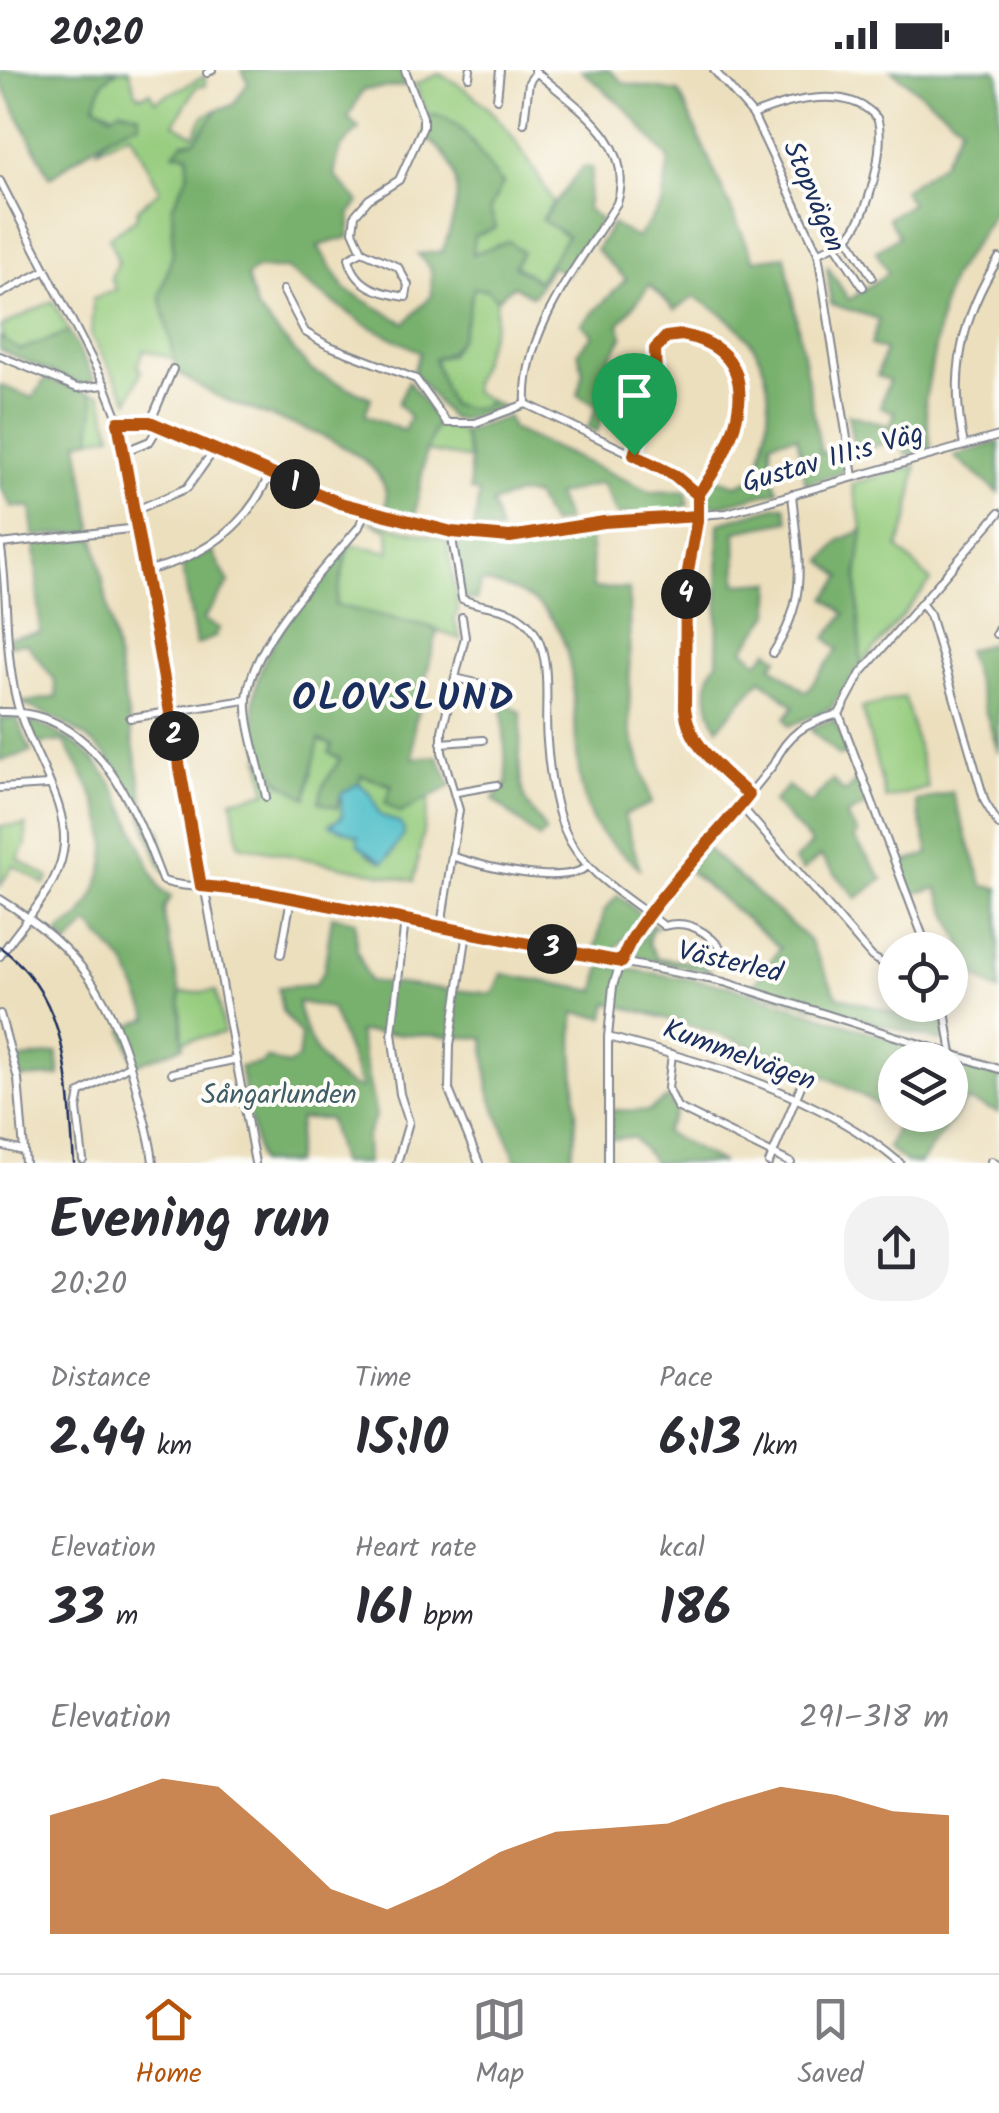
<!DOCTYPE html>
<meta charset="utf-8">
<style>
body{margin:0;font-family:Kalam,sans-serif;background:#f2f2f3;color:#2b2b33;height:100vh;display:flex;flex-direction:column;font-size:38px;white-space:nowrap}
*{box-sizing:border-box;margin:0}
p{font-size:32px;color:#7c7c81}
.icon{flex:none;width:55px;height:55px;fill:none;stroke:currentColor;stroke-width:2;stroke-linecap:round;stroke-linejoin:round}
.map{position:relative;height:1093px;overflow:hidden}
.side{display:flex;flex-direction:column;background:#fff;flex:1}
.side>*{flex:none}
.fabs{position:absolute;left:878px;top:862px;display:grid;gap:20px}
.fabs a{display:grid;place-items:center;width:90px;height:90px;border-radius:50%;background:#fff;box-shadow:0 5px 15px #0003;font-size:50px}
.pin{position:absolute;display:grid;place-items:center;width:85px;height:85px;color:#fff;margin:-102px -42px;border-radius:50% 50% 50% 0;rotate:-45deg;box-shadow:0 0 10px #0007}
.pin .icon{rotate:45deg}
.km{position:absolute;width:50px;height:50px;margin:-25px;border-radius:50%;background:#222;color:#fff;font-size:28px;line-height:50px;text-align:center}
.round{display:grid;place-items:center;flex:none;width:105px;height:105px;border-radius:40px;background:#f2f2f3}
.head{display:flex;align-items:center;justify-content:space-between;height:170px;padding:0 50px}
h1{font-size:55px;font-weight:600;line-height:75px}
.stats{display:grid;grid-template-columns:repeat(3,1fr);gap:15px;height:170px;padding:10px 50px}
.stats div{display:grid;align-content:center}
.stats b{font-size:50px;font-weight:600}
.stats small{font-size:28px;font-weight:400}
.stats p{font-size:28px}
.chart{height:280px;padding:20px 50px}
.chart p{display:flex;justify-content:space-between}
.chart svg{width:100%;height:180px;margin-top:10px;fill:#b45309;opacity:.7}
.status{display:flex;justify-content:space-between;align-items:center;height:70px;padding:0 50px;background:#fff;direction:ltr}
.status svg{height:28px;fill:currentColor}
.tabs{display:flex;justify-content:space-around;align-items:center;height:140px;border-top:2px solid #e1e1e2;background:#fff;font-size:28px;color:#7c7c81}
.tabs a{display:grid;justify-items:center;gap:5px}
.tabs .active{color:#b45309}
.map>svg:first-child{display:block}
.green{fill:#96cc7e;stroke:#587e6e;stroke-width:2.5}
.forest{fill:#78b06d;stroke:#4a7066;stroke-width:2.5;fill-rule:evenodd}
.water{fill:#54c1cb;stroke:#387894;stroke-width:2.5}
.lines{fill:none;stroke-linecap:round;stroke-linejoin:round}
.minor-casing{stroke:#84878e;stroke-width:10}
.minor{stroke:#fff;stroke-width:6}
.tram{stroke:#1b2f5e;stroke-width:2.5}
.route-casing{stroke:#fff;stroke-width:20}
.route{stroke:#b45309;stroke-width:12}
.labels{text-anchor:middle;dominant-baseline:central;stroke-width:8;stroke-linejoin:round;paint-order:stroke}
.street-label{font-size:28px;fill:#1b2f5e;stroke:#fdfcf7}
.park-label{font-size:28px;fill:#405e68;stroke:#fdfcf7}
.district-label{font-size:38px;font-weight:bold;letter-spacing:2.5px;fill:#1b2f5e;stroke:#fdfcf7}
</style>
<div class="status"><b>20:20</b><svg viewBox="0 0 49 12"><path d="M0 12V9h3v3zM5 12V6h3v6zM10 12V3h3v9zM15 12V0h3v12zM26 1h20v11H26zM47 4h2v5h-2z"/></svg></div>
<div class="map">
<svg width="999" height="1093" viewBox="0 0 999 1093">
<rect width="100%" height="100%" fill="#fdfcf7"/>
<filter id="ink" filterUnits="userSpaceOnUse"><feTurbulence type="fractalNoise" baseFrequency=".01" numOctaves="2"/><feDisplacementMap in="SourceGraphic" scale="20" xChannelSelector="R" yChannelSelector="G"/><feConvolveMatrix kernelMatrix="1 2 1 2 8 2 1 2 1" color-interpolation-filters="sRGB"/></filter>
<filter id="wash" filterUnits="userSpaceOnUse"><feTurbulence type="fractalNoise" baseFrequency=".0048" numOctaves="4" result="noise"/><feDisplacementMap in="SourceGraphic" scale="40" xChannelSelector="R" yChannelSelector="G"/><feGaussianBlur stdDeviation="2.25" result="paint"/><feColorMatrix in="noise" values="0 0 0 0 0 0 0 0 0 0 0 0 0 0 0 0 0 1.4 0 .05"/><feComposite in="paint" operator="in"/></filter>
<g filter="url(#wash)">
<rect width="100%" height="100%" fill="#ecdfbd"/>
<g class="green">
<polygon points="118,0 129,0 136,23 141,26 150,22 155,31 205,6 205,16 197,16 174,54 194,65 204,46 218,39 195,70 176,83 188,83 188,104 172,137 173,182 160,226 175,289 144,280 138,295 141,302 129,331 91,266 93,228 116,220 111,208 118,191 109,167 136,149 138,139 160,120 130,63 96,80 114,60 134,53 94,35 104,11"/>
<path d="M439,4C494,29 525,82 553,132L542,150L567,166L539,212L494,180L472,185L474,166L502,113C478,90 466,43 428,45L415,14Z"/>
<polygon points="474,218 487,220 497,229 495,252 473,313 473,321 492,332 476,339 450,335 433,289 450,285"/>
<polygon points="53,231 69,262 20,280 5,274 0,257"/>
<polygon points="90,323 101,325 112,365 91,369 94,332"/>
<polygon points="437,350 462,362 470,389 426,381"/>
<polygon points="916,396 909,446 898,478 931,511 861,595 857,509 863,460 852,414"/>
<polygon points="369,451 447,470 458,540 454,549 461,570 431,557 335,535 349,474 390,482 389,461"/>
<polygon points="905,627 928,718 886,729 862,638"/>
<polygon points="318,670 333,675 340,689 323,716 337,738 340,730 344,739 340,750 331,753 359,767 368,784 380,791 391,785 404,761 379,744 372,726 359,713 361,705 392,716 389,729 420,731 430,725 414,811 239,775 232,730 267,722 260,689 283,715"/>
<polygon points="26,755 26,775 18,789 49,808 45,814 13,795 0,816 0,756"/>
<polygon points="216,921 224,963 183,971 180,923"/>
</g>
<g class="forest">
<path d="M0,0H118L103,11L95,35L111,45L121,39L139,44V54C120,53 71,94 50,107L0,11Z"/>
<path d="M242,0H400L405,16L363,20L348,48L359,58L340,79L334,105L359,132L351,142L349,167L318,176L346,220L405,253L432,225L431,199L418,184L442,182C458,139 471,96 424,67L428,45C466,43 478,90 503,113L490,139L496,158L474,166L472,184L509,171L522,182L514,196L538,211L567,166L542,150L583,97L592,98L587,139L601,150L566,205L551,196L533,226L513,216L497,229L487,220L474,218C465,247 467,280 434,289L450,335L476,339L492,332L504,338L459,350L450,348L413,302L420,282L363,253L286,199H256L247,206L256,238L312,301L371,328L365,345L404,361L410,347L398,334L408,311L437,350L426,381L415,446L385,440C402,377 267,349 226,330C207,322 190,311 173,299L175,289L160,226L173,182L172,137L188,104V84L174,83L183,72L195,70L218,39L233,35L248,13Z"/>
<path d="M581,0H609L624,13L679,22L754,190L785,186L821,383L845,380L848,395L841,403L806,414L797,366L771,371V403L778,421L718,436L709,434L706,428L715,408L737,415L756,407C779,323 777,270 694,227L675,240L650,215L619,254L623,267L608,291L616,302C607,322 605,342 597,362L588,358L597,336L578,325L583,301L578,281L593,265L582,254L626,209L596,180L612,154L637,168L662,135L669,89L624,37Z"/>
<polygon points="891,0 995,0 999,5 999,136 951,208 943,233 925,331 931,378 906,385 900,370 854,381 848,344 890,356 895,342 880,337 889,310 877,306 885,280 871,275 879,249 831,234 827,196 849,230 888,203 876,181 899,166 888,148 911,134 903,120 943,93 961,55"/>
<polygon points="69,262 94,309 89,313 78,314 0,280 0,267 20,280"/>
<polygon points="45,309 90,323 94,332 91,369 78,372 93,462 34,466 31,437 12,437 0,417 0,315 33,328"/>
<polygon points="508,347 512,359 652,422 686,421 688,435 666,443 617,445 602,413 556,425 567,451 550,454 535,426 518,424 492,433 500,462 474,459 479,423 470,420 470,389 462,362"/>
<polygon points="999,372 999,423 954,386"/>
<path d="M778,436H785L789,451L736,461L737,514L772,512L770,544L744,579L758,592L768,580L778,588L772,596L806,622L838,579L826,568L845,544L826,528L842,507L823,491L840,470L863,460L857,509L861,595L831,638L789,656L785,648L794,636L761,609L718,658C707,641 702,609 717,592L719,453Z"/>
<path d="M590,459L593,518L629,519L630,659L652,733L624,745L640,799C626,785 601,768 592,750C552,662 614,531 481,512L476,530L462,529L457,470L509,472Z"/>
<path d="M95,468L143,727L152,760L160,759L167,805C155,789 150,765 143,747C120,685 80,656 20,633L57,627L54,609L26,573L8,575L9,567L40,563L35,473Z"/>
<path d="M349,474L335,535L431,557L437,563L414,656L413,688L438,686L451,716L400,743L385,733L392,715L361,705L359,713L341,724L337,738L319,732L323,716L340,689L329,683L332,675L319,670L306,728C270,707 261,695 255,655C244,580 309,531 349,474Z"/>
<polygon points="212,481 229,513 203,550 219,558 215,567 196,575 182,494"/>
<polygon points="989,574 999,605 999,684 966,580"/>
<path d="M502,630L521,643C522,670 516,701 524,727C528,740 540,748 545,762L539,769L493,729L507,713Z"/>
<polygon points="17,648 31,682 0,691 0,649"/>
<polygon points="834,650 849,683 839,686 809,658"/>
<path d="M29,651C119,682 123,743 160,819L171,827L164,838L165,851L180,923L183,976L135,995L123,959L149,948L126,895L88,853L68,875L58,865C63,854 74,855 81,846C129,775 99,735 64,671L35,674Z"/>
<polygon points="858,709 868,734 846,746 858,764 854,768 883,809 857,828 820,786 803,801 794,791 812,774 773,732 788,716 810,734 832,710 845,723"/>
<polygon points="952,722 983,816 999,818 999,922 975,906 937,818 911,824 901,793 929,784 916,732"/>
<polygon points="705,777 809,870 837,926 905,946 906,935 939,935 947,967 941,971 751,919 780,878 688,800"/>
<polygon points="618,825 642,846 613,881 595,881 604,841"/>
<path d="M332,846L355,851L357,880L369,911L493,924L502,904L596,921L601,895L727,915L999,1004V1043L967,1030L920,1093H906L888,1078L900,1049C811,990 711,959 608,933L605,947L575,943C568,993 585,1047 569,1093H517L489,1021L484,968L358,962L376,1045L366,1068L367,1093H340L329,1049H300L294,1093H259L240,997L262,993L267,988L287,995L298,989L301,965L282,941L278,918L314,915L324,901ZM298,932L331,938L362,1018C328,1014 301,962 298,932ZM895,990H950V1045H895Z"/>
<polygon points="652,853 658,858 653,857 648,872 657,888 692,892 693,887 713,903 640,888 634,880"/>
<polygon points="57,983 60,1006 20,1008 17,990"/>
<polygon points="667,1028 676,1042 664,1062 722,1093 655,1093 633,1067 611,1069 610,1040 648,1041"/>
</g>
<path class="water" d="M359,713L372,726L379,744C390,753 404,747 404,765L384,792L358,775V766L330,755L342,747L341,724Z"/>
</g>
<g filter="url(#ink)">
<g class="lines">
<defs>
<g id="minor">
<polyline points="714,0 753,45 818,183 853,407"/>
<polyline points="207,3 212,0"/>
<polyline points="469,7 470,0"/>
<polyline points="497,29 500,0"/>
<path d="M753,45C789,30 848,14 877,48C887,73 868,150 847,168C839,174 827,178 818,183"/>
<polyline points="524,53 529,12 536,2"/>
<polyline points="0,111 105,315 119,351 255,1093"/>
<polyline points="848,167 872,207"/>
<polyline points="835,174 863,217"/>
<polyline points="362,181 353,161 355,145 369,129 399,110 423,57 423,47 405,0"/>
<path d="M362,181L398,197L408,215L406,227C380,223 355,217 349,188Z"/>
<polyline points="283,220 305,262 327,275 416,309 447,353 475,353 526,334"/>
<polyline points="0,224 46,200"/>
<polyline points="0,286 77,318 105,315"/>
<polyline points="526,334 655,395 698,425 687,513 686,650 701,677 749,725"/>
<path d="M526,334C522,260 581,192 617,133C637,71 574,36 534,0"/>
<polyline points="119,351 150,353 365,442 495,468 603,452 727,443 999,366"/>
<polyline points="150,353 173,299"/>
<path d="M964,375C949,305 961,248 999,188"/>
<polyline points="123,382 150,371 159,356"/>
<path d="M634,384C644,364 653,340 656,317C657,305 651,290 655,279C671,238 744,285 741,334C740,362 715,402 698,425"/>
<polyline points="134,441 187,418 215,379"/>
<path d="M451,462L462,529C484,539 507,534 526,552C556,581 543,633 547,671C549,699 554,735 565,761C582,803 630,829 664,856C694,847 718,870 732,895"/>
<path d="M0,472C10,530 2,588 21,646C34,687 71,738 63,782C57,820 21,854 0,886"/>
<polyline points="1,474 137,458"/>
<path d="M145,501C202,488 247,458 270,403"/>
<polyline points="921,533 930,545 985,732 999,755"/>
<polyline points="996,564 999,558"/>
<path d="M773,583C810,526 798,489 792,424"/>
<polyline points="455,608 490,616"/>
<path d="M0,642C97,638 134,736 162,810C174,818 240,819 261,822L724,912L999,999"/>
<polyline points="839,644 928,880"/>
<polyline points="130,648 246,630"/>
<polyline points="441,673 483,670"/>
<polyline points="0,718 48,715"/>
<polyline points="457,722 497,715"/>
<path d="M266,727C261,700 245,654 247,629C252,570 323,501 359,457L365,442"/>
<polyline points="741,736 872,887 895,900"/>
<path d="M454,787C486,797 562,817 588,796"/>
<path d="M0,829C81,879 112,926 136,1017C142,1042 151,1068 153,1093"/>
<polyline points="441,856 459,740 442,682 442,661 465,567 462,547"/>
<polyline points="467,862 450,975 449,1020 479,1093"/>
<polyline points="281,884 291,828"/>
<polyline points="944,935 952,984"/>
<polyline points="0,944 18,1009 25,1093"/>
<path d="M608,967C710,994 818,1023 900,1093"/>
<polyline points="672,984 668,1018 677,1037 791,1093"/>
<polyline points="172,1003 233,990"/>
<polyline points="0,1075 23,1081"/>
<polyline points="83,1090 77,1039 80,1023 130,995"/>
<polyline points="991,1091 995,1093"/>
<polyline points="397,1093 409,1052 400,1024 392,963 405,850"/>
<path d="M608,1093V967L613,916L624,880L773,695C788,663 805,653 839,644L861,603L999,443"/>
<polyline points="769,1093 803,1011"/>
</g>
</defs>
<use href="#minor" class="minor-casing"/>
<use href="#minor" class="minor"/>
<path class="tram" d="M0,877C72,930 67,1012 74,1093"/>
</g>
</g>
<g class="lines" filter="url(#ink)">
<defs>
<path id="route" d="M634,385L674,405L698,425V446L604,452L510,467L452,462L340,433L150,352H118L201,816L261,822L622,892C629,854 721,762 749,725C723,701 688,676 685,638L686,512L698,446V425C736,374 775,283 682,265L666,267L655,279L656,316L634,385"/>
</defs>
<use href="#route" class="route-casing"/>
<use href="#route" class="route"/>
</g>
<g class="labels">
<g class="street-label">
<text transform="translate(813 127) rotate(67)">Stopvägen</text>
<text transform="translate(833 389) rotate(-16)">Gustav III:s Väg</text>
<text transform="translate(730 893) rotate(13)">Västerled</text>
<text transform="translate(739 986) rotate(20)">Kummelvägen</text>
</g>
<g class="park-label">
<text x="279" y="1025">Sångarlunden</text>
</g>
<g class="district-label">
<text x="404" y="630">OLOVSLUND</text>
</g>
</g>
</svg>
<div class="fabs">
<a><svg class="icon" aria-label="locate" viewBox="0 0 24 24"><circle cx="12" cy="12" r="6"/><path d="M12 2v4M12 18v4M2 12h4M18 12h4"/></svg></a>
<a><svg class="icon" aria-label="layers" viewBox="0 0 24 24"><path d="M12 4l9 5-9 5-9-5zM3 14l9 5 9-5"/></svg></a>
</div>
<div class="pin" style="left:634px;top:385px;background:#1e9e55"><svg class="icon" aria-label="arrive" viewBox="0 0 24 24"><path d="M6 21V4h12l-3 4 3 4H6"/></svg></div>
<b class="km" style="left:295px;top:414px">1</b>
<b class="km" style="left:174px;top:666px">2</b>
<b class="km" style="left:552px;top:879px">3</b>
<b class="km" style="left:686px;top:524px">4</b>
</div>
<section class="side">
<div class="head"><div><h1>Evening run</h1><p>20:20</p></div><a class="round"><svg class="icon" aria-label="share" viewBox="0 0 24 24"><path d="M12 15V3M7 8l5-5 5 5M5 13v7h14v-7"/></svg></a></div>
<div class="stats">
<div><p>Distance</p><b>2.44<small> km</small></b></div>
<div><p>Time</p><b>15:10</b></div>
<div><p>Pace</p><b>6:13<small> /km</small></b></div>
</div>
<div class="stats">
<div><p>Elevation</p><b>33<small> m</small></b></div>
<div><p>Heart rate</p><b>161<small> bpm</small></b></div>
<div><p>kcal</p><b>186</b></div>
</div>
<div class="chart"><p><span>Elevation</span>291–318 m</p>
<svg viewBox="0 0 160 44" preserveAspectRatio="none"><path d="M0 44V15L10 11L20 6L30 8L40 20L50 33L60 38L70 32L80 24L90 19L100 18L110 17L120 12L130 8L140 10L150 14L160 15V44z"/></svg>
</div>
</section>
<nav class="tabs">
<a class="active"><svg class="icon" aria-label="home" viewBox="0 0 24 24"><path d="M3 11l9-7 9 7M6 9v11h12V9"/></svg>Home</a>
<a><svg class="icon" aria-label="map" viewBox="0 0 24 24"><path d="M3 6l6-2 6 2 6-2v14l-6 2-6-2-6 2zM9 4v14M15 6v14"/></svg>Map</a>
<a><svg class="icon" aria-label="saved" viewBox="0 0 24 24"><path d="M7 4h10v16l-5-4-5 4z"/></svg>Saved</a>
</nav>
